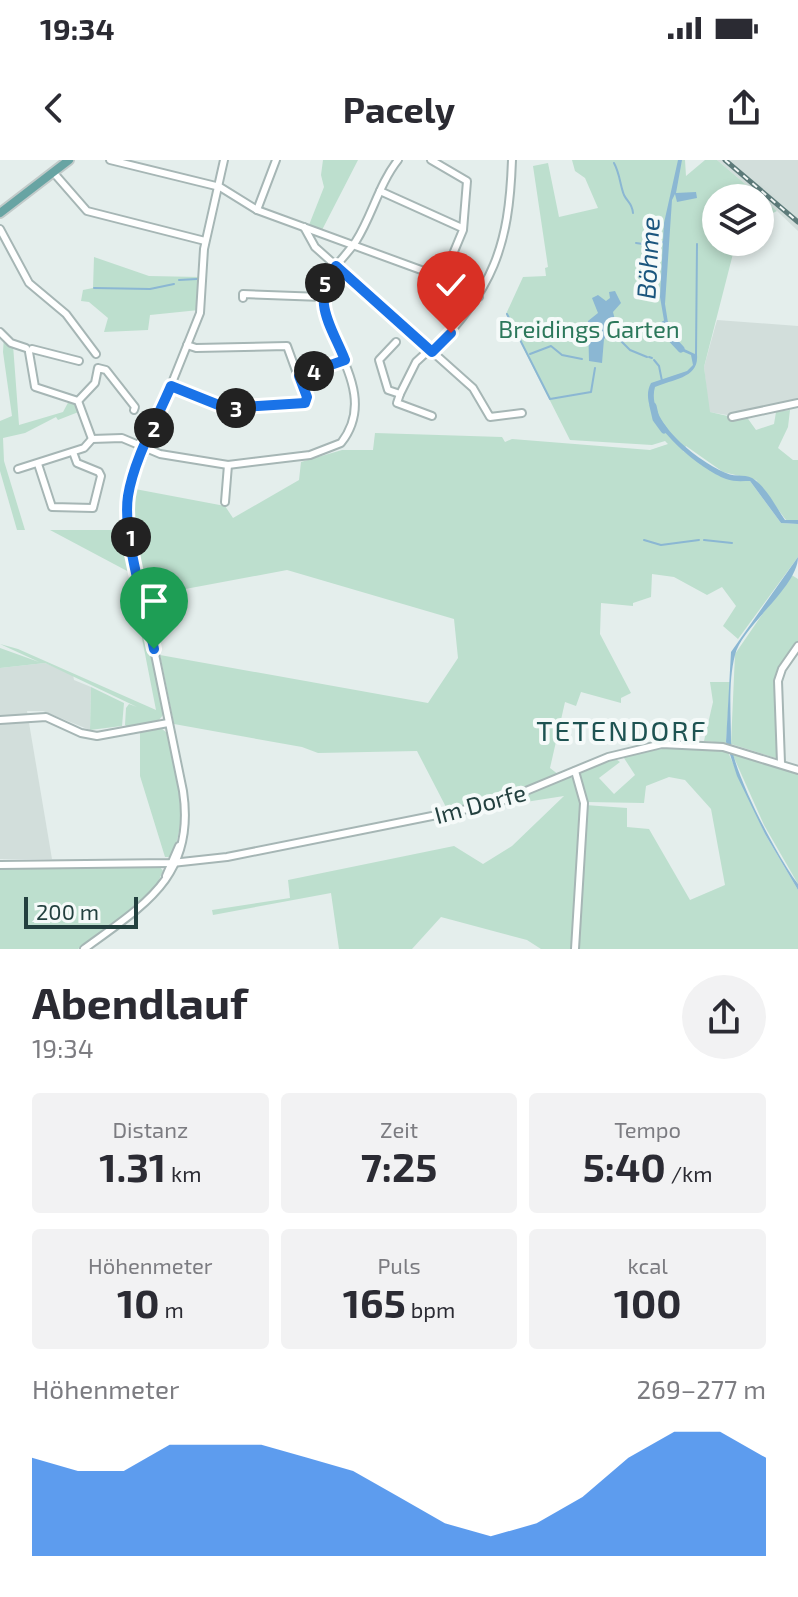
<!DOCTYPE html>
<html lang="de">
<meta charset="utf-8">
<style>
body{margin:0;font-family:"Exo 2",sans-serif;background:#f2f2f3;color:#2b2b33;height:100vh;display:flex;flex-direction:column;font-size:30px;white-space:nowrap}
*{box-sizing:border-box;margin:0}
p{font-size:26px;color:#7c7c81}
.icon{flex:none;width:44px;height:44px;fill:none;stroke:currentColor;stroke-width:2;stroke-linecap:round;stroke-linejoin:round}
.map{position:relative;height:789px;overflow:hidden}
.panel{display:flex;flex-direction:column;background:#fff;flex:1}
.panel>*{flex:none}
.controls{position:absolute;left:702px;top:24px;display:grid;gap:16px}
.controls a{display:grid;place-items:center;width:72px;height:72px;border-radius:50%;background:#fff;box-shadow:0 4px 12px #0003;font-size:40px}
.scale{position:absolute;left:24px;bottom:20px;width:114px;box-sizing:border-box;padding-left:8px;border:4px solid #23403f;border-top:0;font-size:22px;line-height:28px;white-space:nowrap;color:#23403f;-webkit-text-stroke:6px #f5faf9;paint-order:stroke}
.pin{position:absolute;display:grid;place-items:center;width:68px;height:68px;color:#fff;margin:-82px -34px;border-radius:50% 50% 50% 0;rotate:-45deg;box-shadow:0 0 8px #0007}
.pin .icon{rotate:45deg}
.km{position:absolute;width:40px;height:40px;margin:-20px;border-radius:50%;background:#222;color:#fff;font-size:22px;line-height:40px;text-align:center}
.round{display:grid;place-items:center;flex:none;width:84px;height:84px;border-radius:42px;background:#f2f2f3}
.overview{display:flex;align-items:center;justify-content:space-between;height:136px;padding:0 32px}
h1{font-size:44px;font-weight:700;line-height:60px}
.metrics{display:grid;grid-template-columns:repeat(3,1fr);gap:12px;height:136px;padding:8px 32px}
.metrics div{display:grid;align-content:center;border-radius:8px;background:#f2f2f3;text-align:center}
.metrics b{font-size:40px;font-weight:700}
.metrics small{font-size:22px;font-weight:400}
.metrics p{font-size:22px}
.chart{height:224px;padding:16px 32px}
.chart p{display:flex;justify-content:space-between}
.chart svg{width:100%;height:144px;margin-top:8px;fill:#1a73e8;opacity:.7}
.status{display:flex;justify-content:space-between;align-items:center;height:56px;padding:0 40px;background:#fff;direction:ltr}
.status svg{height:22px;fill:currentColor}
header{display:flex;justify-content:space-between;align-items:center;height:104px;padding:0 32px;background:#fff;font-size:36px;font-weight:700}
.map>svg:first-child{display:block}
.built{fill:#d2dedb}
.green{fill:#bddfce}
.water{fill:#8bb7d3}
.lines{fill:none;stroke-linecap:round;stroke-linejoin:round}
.stream{stroke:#8bb7d3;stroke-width:2}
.river{stroke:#8bb7d3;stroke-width:7}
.minor-casing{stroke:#a6b6b5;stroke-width:10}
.major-casing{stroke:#c1cac9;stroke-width:12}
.minor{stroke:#fff;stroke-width:6}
.major{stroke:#68a4a3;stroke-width:8}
.rail-casing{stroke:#5d7b7a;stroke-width:5}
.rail{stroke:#f5faf9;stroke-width:2;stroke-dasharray:6;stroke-linecap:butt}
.route-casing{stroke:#fff;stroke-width:16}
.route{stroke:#1a73e8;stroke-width:10}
.labels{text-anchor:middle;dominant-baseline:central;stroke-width:8;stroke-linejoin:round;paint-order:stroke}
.park-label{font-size:24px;fill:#2c785b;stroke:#f5faf9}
.street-label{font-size:24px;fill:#23403f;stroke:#f5faf9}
.water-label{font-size:26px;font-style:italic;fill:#1b567e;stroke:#f5faf9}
.quarter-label{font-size:28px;letter-spacing:2px;fill:#1e5352;stroke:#f5faf9}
</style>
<div class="status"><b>19:34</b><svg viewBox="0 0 49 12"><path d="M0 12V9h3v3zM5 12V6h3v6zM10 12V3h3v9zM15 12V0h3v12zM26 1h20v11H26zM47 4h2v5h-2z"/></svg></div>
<header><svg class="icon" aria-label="back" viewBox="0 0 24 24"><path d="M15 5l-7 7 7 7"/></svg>Pacely<svg class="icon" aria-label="share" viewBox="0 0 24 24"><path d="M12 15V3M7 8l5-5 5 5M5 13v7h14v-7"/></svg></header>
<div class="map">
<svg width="798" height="789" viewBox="0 0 798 789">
<rect width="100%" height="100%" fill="#e4eeec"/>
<g class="built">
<polygon points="717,0 798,0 798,71 777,51"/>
<polygon points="717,160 798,166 798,240 727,255 709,252 704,207"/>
<polygon points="45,503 73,515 74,520 91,527 90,570 43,551 27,551 52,699 0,699 0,508"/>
</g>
<g class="green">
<polygon points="323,0 358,0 322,70 309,65 324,27 321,15"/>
<polygon points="572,0 685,0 686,16 705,0 717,0 777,51 773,53 760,43 760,38 748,33 746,38 716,38 716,82 736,82 704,207 710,252 732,257 746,256 756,270 774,264 776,252 790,250 788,267 778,288 793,300 798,300 798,360 786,360 756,320 723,312 686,286 683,291 724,318 750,321 781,363 798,364 798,397 738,479 723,466 736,446 722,427 707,435 674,417 652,414 651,437 633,443 633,446 601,443 600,474 631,533 621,538 621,543 581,532 576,546 565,542 550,608 559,615 497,639 447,649 417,591 318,593 302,587 174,564 160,495 428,543 458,498 454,459 287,410 148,436 131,349 135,329 225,346 233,358 299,320 301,302 342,290 373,290 375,273 502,277 505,282 512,279 650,290 668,284 665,281 652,285 570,280 506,154 523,117 546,116 545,108 548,107 533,6 548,3 559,57 598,48 585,18 575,11"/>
<polygon points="94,97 149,116 200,117 199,150 150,155 148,170 104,172 108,158 89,142 81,141 83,130 93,128"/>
<polygon points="4,176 13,185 19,265 63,252 70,239 74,240 81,251 58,260 56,257 25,273 3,278 4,301 25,370 17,370 0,311 0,261 12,256 3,192"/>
<polygon points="50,370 127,370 163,555 159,560 129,568 125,565 126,548 129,544 137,547 45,503 0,508 0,488 39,502 0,484 18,489 156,550 129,412"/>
<polygon points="790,414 798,419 798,483 779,507 774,522 779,599 731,584 735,494"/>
<polygon points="710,522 730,522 726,583 704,581 713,542"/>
<polygon points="91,527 124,543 122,566 90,570"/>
<path d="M161,568L167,573C178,616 190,655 171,697H165L140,616V572Z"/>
<polygon points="676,587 727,590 765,674 798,730 798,789 541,789 527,780 441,757 412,789 339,789 331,733 213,755 212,750 290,738 288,720 454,686 483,704 512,686 564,636 500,646 570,617 577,620 585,645 627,648 627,667 649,669 690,740 725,725 711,649 685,620 669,617 646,626 644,643 587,642 580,618 581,611 613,597 620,602 599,618 614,634 635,615 622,595"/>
<polygon points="731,591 798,613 798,724 764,665"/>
<polygon points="160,707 163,711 155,729 144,740 78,789 0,789 0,709"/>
</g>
<g class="water">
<path d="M678,0H682L676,33L696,32L697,38L677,42L675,34L672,40L665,144L669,169L680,187L697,195C699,218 673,219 655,227C645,261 699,302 726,313C736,318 748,313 755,320C768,330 776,347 785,360H798V364L781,363L750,321C742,321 734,322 726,319C699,309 633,256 651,223L687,211L693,205L691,195L677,189L666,172L660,137L664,63Z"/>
<polygon points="615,131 621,143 613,152 617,168 604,179 602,203 589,201 588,161 598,153 592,138 598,135 606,141 610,138 609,132"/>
<path d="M798,397C798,427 742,466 735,495C728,522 731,554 731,582C733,613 778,698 798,724V730L765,674L737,616L726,582L731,492Z"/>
</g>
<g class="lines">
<g class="stream">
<path d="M614,3C620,14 620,25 624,35C628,43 632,43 633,53"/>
<polyline points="636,83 643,84"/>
<polyline points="647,83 666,82"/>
<polyline points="179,120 197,119"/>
<polyline points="94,128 150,129 174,124"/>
<polyline points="507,154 550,239 591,232 595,208"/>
<polyline points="608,179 621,181 630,190 647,197"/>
<polyline points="530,194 551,186 562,195 582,199"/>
<polyline points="696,195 697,84"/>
<polyline points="649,197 652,198"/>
<polyline points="654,200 659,206 662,221"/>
<polyline points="644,380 661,385 699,380"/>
<polyline points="704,380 732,383"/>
</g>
<g class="river">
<polyline points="665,164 667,174 681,189"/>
<polyline points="653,246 656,259 664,270"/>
</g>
<defs>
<g id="minor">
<polyline points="110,0 220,27 257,50 443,118 479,137"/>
<polyline points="431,0 467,21 463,70 443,118"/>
<polyline points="53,12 87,51 205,81"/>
<polyline points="380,31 462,68"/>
<polyline points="257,50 276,0"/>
<polyline points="304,67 315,87 473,228 490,257 522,253"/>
<polyline points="0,69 29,123 66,154 96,194"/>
<polyline points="243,138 243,134 322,137"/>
<polyline points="0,172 11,183 26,188"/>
<polyline points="396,182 379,200 388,230 400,234 416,202 429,190"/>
<polyline points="32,189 79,201"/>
<polyline points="29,192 35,227 78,241 92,279"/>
<path d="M432,192C493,128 509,88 512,0"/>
<polyline points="299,216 345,200"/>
<polyline points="171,226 226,248 303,244 307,241 287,186 196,188 187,185"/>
<polyline points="400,234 397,243 432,256"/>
<polyline points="78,241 95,223 98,208 106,210 135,247 134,250"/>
<polyline points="732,257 798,243"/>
<path d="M92,279L122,278L160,294L228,305L310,295L341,283C383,230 316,175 323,132C326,112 345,98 356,81C372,56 379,24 398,0"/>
<polyline points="38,304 52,347 93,348 101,316 99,312 77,303 73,292"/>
<polyline points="18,309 84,288 92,279"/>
<polyline points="225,342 228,305"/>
<polyline points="0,560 46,557 81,573 97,576 168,563"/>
<polyline points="781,603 778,521 782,509 798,486"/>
<polyline points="575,611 584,643 575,789"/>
<polyline points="0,705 172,703 227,697 497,643 608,597 662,584 723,587 798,610"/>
<polyline points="166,716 179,686"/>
<path d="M84,789C144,745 196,716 183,631L130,372L127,347L133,320L200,153L204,89L224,0"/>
</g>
<polyline id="major" points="0,53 69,0"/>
</defs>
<use href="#minor" class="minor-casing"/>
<use href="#major" class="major-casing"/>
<use href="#minor" class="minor"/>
<use href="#major" class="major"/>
<defs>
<polyline id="rail" points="725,0 798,62"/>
</defs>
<use href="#rail" class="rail-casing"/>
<use href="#rail" class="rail"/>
</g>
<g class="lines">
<defs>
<path id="route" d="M154,489C146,449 122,375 128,336C134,299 156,261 171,226L226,248L305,243L307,237L299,216L345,200C331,165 310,141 336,106L432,192L451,173"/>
</defs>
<use href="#route" class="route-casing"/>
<use href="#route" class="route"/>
</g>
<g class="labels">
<g class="park-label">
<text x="589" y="168">Breidings Garten</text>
</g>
<g class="street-label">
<text transform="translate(480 643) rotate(-15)">Im Dorfe</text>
</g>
<g class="water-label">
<text transform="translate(647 98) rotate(-87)">Böhme</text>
</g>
<g class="quarter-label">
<text x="622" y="570">TETENDORF</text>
</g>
</g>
</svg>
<div class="controls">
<a><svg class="icon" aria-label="layers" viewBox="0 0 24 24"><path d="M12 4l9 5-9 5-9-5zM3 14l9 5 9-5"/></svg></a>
</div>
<div class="scale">200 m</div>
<div class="pin" style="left:154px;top:489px;background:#1e9e55"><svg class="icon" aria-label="arrive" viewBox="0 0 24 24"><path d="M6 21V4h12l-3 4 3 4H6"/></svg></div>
<div class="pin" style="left:451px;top:173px;background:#d93025"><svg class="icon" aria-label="check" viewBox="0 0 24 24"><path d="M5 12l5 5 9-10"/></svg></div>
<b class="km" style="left:131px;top:377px">1</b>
<b class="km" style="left:154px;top:268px">2</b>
<b class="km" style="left:236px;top:248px">3</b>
<b class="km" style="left:314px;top:211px">4</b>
<b class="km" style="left:325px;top:123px">5</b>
</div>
<section class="panel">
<div class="overview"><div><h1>Abendlauf</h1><p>19:34</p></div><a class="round"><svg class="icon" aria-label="share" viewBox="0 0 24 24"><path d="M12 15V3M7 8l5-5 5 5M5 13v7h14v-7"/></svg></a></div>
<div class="metrics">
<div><p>Distanz</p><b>1.31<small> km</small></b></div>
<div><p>Zeit</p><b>7:25</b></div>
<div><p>Tempo</p><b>5:40<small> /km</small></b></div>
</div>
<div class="metrics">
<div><p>Höhenmeter</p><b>10<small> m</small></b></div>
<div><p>Puls</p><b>165<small> bpm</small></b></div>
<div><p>kcal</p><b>100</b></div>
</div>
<div class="chart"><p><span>Höhenmeter</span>269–277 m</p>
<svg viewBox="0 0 160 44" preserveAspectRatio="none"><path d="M0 44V14L10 18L20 18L30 10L40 10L50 10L60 14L70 18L80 26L90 34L100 38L110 34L120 26L130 14L140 6L150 6L160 14V44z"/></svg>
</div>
</section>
